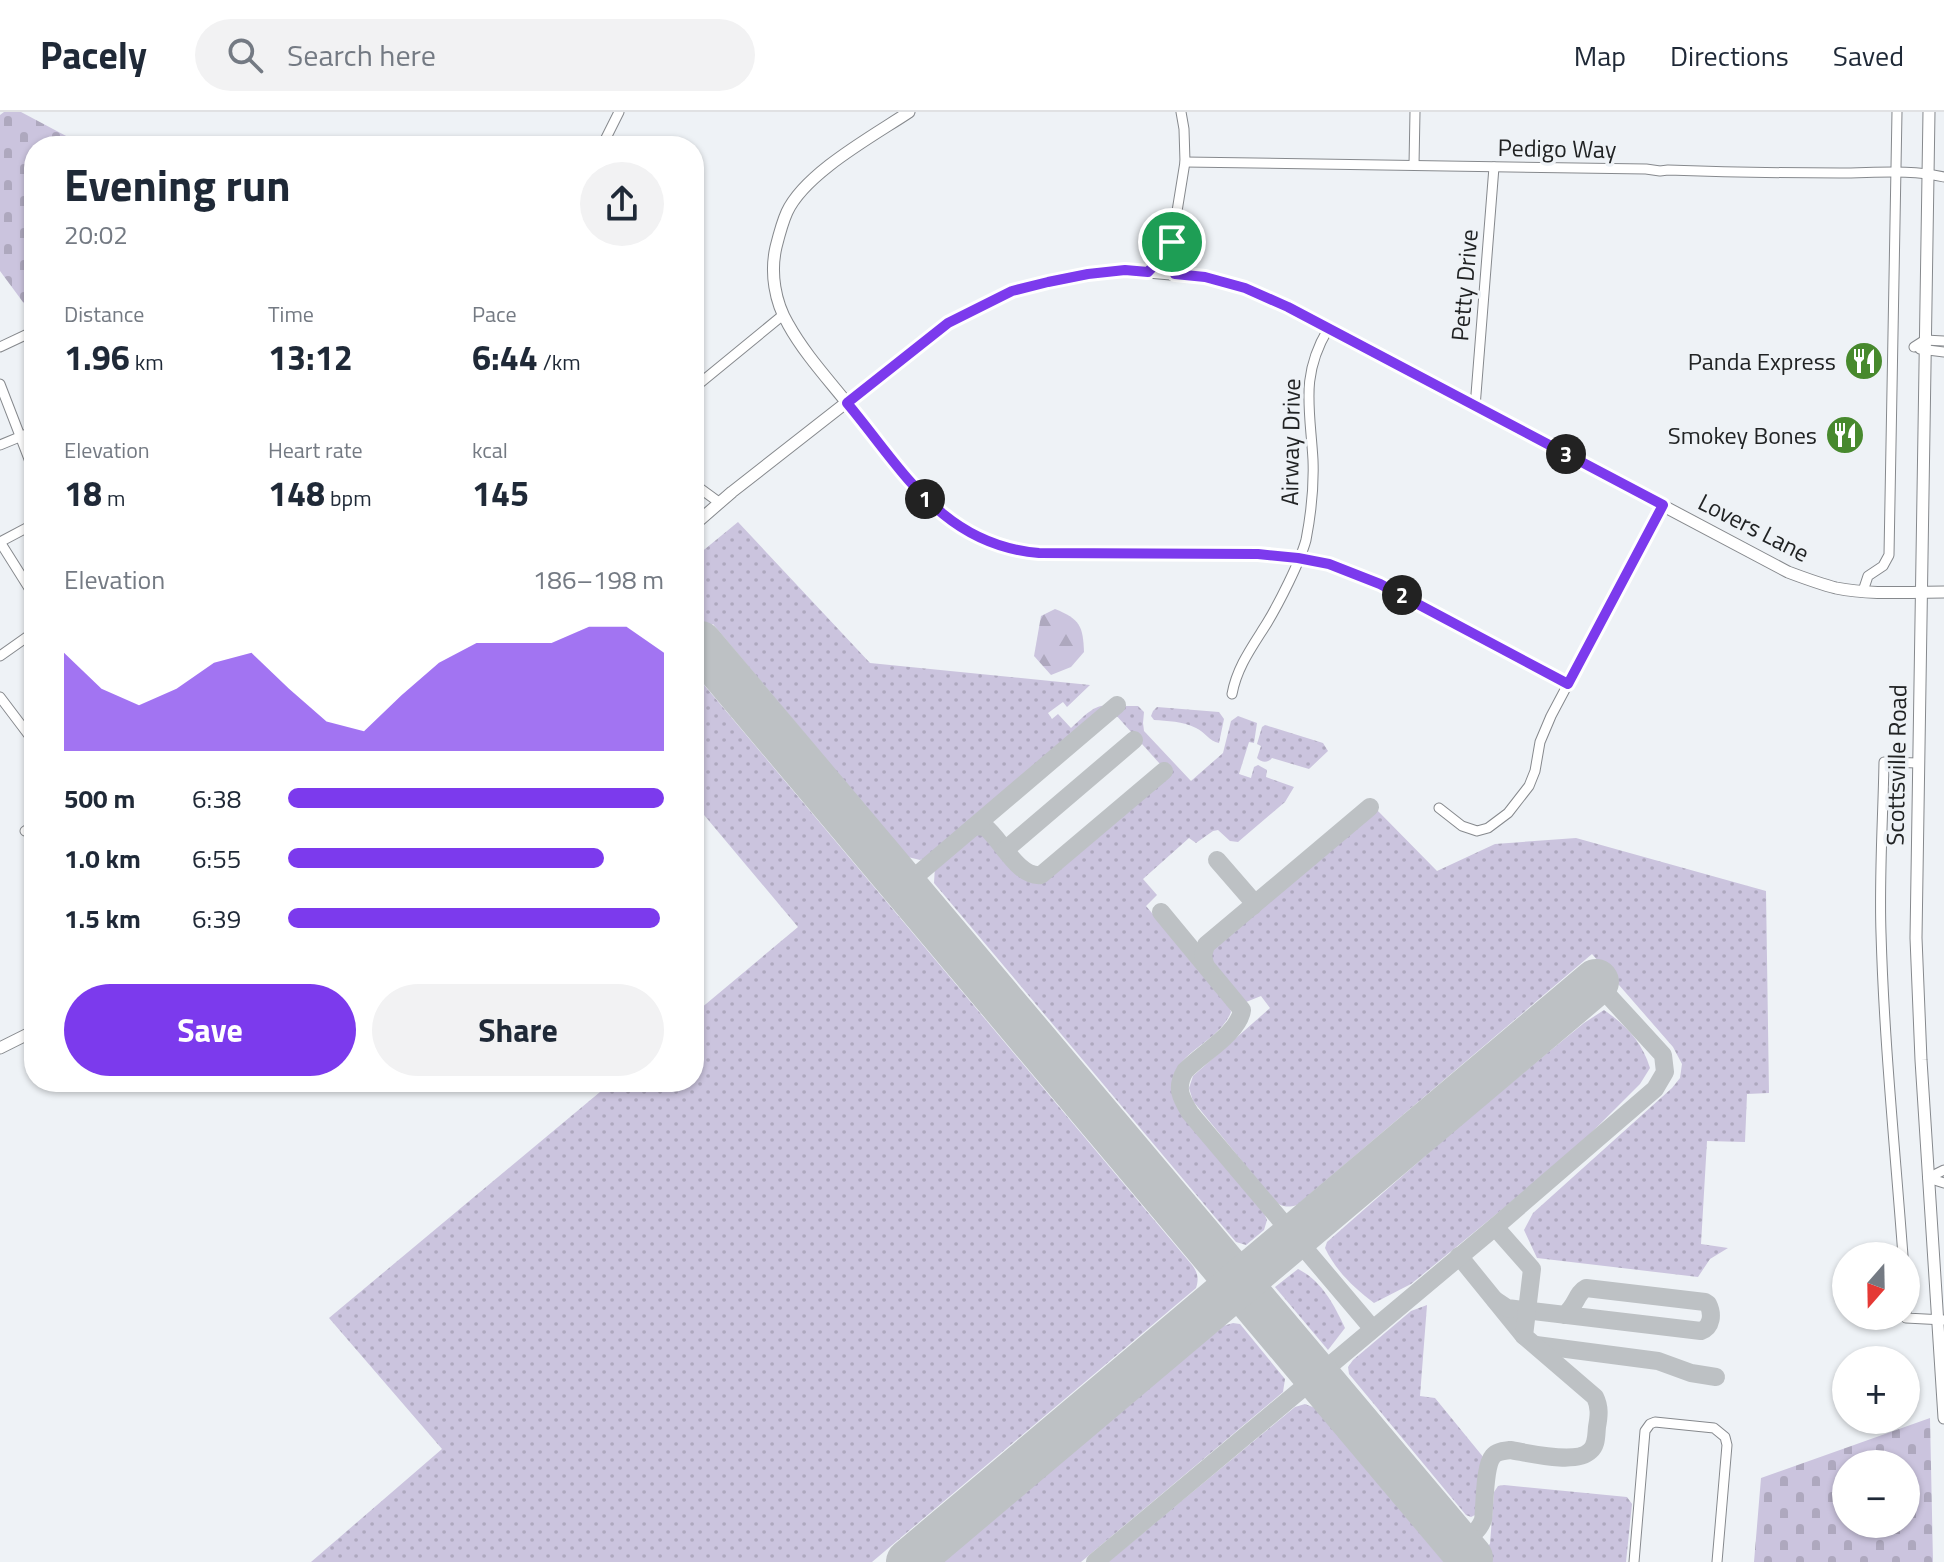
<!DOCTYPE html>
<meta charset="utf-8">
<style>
body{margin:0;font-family:"Titillium Web",sans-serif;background:#f2f2f3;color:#1f2937;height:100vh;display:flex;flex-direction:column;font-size:30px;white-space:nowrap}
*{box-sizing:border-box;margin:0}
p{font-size:26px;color:#747a83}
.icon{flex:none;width:44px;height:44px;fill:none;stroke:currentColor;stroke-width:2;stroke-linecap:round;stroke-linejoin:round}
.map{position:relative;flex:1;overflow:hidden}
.side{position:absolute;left:24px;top:24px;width:680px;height:956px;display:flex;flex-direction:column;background:#fff;border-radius:32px;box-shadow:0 2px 6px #0004}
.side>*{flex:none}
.needle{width:52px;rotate:200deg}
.buttons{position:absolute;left:1832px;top:1130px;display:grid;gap:16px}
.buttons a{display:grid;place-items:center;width:88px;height:88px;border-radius:50%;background:#fff;box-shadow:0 2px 6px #0004;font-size:40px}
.pin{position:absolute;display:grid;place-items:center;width:68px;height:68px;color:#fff;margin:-34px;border:4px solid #fff;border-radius:50%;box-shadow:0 2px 8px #0007}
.km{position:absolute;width:40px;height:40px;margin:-20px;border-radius:50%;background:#222;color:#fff;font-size:22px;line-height:40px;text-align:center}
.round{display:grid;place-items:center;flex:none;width:84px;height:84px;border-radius:42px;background:#f2f2f3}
.summary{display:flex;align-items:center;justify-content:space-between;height:136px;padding:0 40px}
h1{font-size:44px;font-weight:700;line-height:60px}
.metrics{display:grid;grid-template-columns:repeat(3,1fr);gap:12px;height:136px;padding:8px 40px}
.metrics div{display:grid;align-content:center}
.metrics b{font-size:34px;font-weight:700}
.metrics small{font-size:22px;font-weight:400}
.metrics p{font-size:22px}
.chart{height:224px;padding:16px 40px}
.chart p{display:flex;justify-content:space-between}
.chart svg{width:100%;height:144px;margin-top:8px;fill:#7c3aed;opacity:.7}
.button{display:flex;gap:16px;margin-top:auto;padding:16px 40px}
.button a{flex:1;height:92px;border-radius:48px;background:#7c3aed;color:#fff;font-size:32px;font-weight:700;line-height:92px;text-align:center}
.button a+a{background:#f2f2f3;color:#1f2937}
ul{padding:0 40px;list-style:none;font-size:26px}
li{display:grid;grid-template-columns:128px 96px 1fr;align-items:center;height:60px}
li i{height:20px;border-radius:10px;background:#7c3aed}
header{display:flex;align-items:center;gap:48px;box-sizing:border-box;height:112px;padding:0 40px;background:#fff;border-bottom:2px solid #e0e1e3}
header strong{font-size:38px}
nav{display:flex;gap:44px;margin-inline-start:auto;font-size:28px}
.search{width:560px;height:72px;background:#f2f2f3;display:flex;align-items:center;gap:20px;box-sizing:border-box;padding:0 28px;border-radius:44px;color:#747a83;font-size:30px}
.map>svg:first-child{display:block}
.grass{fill:url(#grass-dots)}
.forest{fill:url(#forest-firs)}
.cemetery{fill:url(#cemetery-stones);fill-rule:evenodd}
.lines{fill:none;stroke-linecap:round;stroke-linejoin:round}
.taxiway{stroke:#bdc1c4;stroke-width:18}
.runway{stroke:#bdc1c4;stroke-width:46}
.minor-casing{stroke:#86898d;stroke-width:11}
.major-casing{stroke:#86898d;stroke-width:13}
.minor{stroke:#fff;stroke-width:9}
.major{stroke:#fff;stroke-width:11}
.route-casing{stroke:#fff;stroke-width:16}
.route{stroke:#7c3aed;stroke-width:10}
.labels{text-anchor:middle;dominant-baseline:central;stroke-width:7;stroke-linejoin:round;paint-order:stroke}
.street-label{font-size:24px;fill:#212324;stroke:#eef2f6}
.poi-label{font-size:24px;fill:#212324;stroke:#eef2f6;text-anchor:end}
</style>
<header>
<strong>Pacely</strong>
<div class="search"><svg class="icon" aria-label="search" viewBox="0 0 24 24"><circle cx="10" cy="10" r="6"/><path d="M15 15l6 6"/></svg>Search here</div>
<nav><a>Map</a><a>Directions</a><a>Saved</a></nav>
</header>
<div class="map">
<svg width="1944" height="1450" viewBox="0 0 1944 1450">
<defs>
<pattern id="grass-dots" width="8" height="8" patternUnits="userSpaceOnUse" patternTransform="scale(2)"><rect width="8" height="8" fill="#cbc4de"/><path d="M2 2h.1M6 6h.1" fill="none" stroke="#aea8be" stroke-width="1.8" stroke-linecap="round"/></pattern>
<pattern id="forest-firs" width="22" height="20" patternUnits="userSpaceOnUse" patternTransform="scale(2)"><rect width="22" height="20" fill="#cbc4de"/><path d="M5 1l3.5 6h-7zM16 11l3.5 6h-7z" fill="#aea8be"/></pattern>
<pattern id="cemetery-stones" width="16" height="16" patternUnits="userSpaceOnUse" patternTransform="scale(2)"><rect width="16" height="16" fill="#cbc4de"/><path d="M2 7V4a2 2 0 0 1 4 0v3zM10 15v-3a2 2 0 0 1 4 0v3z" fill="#aea8be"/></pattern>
</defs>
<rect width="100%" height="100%" fill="#eef2f6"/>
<g class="grass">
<path d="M738,410L870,551L1090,573L1067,595L1063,590L1048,601L1052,607L1058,602L1071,616C1083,606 1094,591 1110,594L1045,651L1041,649L928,745L920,748L908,745L713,512L694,528V446Z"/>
<path d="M694,561L1192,1153C1198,1161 1199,1167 1196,1176L872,1450H311L442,1337L329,1206L612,970H694V902L798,815L694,691Z"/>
<path d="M1125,594H1138L1144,600L1143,611L1144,619L1191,669L1223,641L1231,609L1238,604L1257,611L1254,631L1249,630L1239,662L1251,666L1254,655L1258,653L1267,658L1266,665L1294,675L1285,690L1238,730L1230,729L1218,718L1213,719L1196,731L1189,726L1143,767L1157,783L1146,794L1228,891L1231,900C1217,936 1156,943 1176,993L1262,1097L1267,1108L1264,1118L1246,1133L1236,1130L934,771L935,754L977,723H987L1026,766L1035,770L1043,765L1169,662L1115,602Z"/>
<path d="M1157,595L1219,600L1224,607L1219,631C1209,629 1205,620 1196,616C1183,609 1167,609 1154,608L1151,604L1153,599Z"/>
<path d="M1265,613L1323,631L1328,639L1309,657L1272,646C1268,651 1262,651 1257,646L1261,634L1257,632L1262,615Z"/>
<path d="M1377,698L1437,759L1495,732L1576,726L1766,779L1769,981L1747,982L1745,1030L1707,1029L1701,1132L1728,1136L1710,1147L1698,1165L1537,1146L1524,1118L1533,1101L1672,976L1680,966L1682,952L1673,935L1592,842L1297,1093C1287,1096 1280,1095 1273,1087L1193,989L1189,976L1193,964L1270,896L1261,884L1246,890C1229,879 1207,858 1212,837Z"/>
<path d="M1604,898C1626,913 1642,930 1650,956L1640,972L1571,1041L1411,1172L1374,1191C1354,1176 1336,1159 1325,1136L1327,1130L1472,1003L1584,911Z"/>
<path d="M1298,1157C1322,1169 1334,1193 1345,1216L1328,1238L1275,1175Z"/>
<polygon points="1427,1193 1420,1284 1435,1286 1484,1346 1477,1402 1471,1405 1466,1403 1349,1262 1348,1255 1353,1248 1411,1199"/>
<polygon points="1233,1211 1240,1212 1285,1267 1283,1280 1081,1450 942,1450 1223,1214"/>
<polygon points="1305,1292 1315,1296 1444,1450 1108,1450 1295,1295"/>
<polygon points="1504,1373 1627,1385 1632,1392 1626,1450 1468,1450 1490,1432 1494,1380 1498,1374"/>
</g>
<path class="forest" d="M1055,497C1080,507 1083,514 1084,540L1071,555L1051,563L1034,544L1041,504Z"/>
<g class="cemetery">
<polygon points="4,0 21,0 85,34 34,34 34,205 0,159 0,3"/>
<path d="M1930,1306L1933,1450H1754L1761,1366ZM1846,1352H1906V1412H1846Z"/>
</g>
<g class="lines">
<g class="taxiway">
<path d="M972,716L976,714L985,715C1001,727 1018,766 1041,763L1164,659"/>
<polyline points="1005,738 1134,628"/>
<polyline points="1217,748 1250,786 1253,794"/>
<polyline points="904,774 1117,593"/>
<path d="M1161,800L1242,898C1239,921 1201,942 1185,959C1175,976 1181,986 1190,1001L1372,1216"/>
<polyline points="1205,852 1203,844 1206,833 1370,695"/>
<polyline points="1459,1144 1524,1224"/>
<path d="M1495,1188L1507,1196L1701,1219C1712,1215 1713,1202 1708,1192L1705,1190L1586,1176C1576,1181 1576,1195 1564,1203"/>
<polyline points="1536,1233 1658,1249 1691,1261 1716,1265"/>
<path d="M1442,1414C1458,1427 1474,1429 1483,1408C1485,1394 1484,1354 1493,1344C1497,1339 1504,1339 1510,1338C1529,1341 1576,1353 1590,1339C1597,1333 1596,1324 1597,1315C1599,1304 1600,1295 1595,1285L1524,1224L1532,1157L1495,1115"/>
<polyline points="1095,1450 1495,1115 1655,977 1665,960 1663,943 1596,870"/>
</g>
<g class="runway">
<polyline points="700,532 1470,1446"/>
<polyline points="909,1450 1596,870"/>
</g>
<defs>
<g id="minor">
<polyline points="602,34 619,0"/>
<path d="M1185,50L1646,57L1660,59L1668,58C1725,60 1783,61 1840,61C1875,61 1910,57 1944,65"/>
<polyline points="1414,53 1415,0"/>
<polyline points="1148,160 1161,146 1172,130"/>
<polyline points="1175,162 1172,130 1185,50 1184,17 1181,0"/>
<polyline points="0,235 34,219"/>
<polyline points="1914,235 1925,228 1944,229"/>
<polyline points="1920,237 1944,240"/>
<polyline points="0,272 34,360"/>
<polyline points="694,276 783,203"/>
<path d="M847,291C902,358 943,434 1039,441L1258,442L1317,450L1359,463L1427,496L1568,572"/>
<polyline points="1475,295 1494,55"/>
<polyline points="0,333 34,319"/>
<polyline points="694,372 720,391"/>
<polyline points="0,430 34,484"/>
<polyline points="0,430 34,412"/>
<polyline points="1863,479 1868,464 1883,454 1889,443 1897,0"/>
<polyline points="0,544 34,520"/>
<path d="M1232,582C1237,555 1252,535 1267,511C1279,491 1300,450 1306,428C1311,402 1314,374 1313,348C1310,296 1300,264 1328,217"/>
<polyline points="0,585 34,630"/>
<polyline points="1439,696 1462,714 1477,719 1488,716 1508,701 1529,674 1535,659 1540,630 1551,604 1663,393"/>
<polyline points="25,719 34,713"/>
<polyline points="1928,1066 1944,1058"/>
<polyline points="1928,1066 1944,1071"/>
<path d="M1903,1144C1895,1036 1884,929 1881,821C1879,764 1883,707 1884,650L1918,651"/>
<polyline points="1906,1192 1906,1206 1944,1208"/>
<polyline points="1634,1450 1645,1319 1650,1312 1655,1310 1714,1316 1725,1325 1727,1333 1717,1450"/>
</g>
<g id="major">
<polyline points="1929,0 1916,826 1921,948 1944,1306"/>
<path d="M847,291C827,266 804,241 788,212C775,190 770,161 776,135C779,123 782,111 787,100C805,61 873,24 909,0"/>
<path d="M694,413L732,380L948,211L1012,179L1087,162L1125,158L1205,165L1245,176L1288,195L1788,460C1804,466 1820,472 1836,476C1871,483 1909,480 1944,480"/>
<polyline points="0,936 34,919"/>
</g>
</defs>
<use href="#minor" class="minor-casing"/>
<use href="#major" class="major-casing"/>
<use href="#minor" class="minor"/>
<use href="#major" class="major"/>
</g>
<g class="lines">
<defs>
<path id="route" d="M1172,130L1175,162L1205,165L1245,176L1288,195L1663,393L1568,572L1380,472L1329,452L1298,446L1258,442L1039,441C942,433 903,358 847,291L948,211L1012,179L1048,170L1088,162L1125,158L1148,160L1161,146Z"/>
</defs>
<use href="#route" class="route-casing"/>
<use href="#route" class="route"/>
</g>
<defs>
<symbol id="restaurant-disc" viewBox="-11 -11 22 22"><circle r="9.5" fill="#47892d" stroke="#eef2f6"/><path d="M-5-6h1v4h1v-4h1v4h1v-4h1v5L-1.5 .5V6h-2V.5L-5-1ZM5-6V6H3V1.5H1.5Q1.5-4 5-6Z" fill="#fff"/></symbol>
</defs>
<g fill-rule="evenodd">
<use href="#restaurant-disc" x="1842" y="227" width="44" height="44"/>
<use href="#restaurant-disc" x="1823" y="301" width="44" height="44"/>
</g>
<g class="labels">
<g class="street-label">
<text transform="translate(1557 36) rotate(1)">Pedigo Way</text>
<text transform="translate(1464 173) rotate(-85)">Petty Drive</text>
<text transform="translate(1290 330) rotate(-89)">Airway Drive</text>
<text transform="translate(1754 415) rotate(27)">Lovers Lane</text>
<text transform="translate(1896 653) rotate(-89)">Scottsville Road</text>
</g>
<g class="poi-label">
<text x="1836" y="249">Panda Express</text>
<text x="1817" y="323">Smokey Bones</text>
</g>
</g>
</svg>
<div class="buttons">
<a><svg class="needle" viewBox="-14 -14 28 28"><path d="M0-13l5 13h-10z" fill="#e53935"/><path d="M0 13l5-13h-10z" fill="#747a83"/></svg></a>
<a>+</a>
<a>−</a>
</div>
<div class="pin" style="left:1172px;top:130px;background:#1e9e55"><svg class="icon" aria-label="arrive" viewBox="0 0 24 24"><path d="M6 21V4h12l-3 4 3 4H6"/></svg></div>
<b class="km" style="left:925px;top:387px">1</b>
<b class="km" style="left:1402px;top:483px">2</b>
<b class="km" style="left:1566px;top:342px">3</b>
<section class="side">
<div class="summary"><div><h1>Evening run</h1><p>20:02</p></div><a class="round"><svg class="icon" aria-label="share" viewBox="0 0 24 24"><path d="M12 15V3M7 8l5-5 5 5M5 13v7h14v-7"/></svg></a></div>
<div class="metrics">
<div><p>Distance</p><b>1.96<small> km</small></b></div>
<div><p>Time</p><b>13:12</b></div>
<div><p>Pace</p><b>6:44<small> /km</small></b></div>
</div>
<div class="metrics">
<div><p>Elevation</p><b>18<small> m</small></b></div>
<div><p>Heart rate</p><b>148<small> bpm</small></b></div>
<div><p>kcal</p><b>145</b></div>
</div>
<div class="chart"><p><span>Elevation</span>186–198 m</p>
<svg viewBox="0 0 160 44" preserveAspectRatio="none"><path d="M0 44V14L10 25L20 30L30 25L40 17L50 14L60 25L70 35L80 38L90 27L100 17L110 11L120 11L130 11L140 6L150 6L160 14V44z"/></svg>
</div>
<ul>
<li><b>500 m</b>6:38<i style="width:100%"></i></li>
<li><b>1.0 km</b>6:55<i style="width:84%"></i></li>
<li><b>1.5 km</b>6:39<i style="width:99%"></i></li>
</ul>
<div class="button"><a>Save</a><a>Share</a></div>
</section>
</div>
